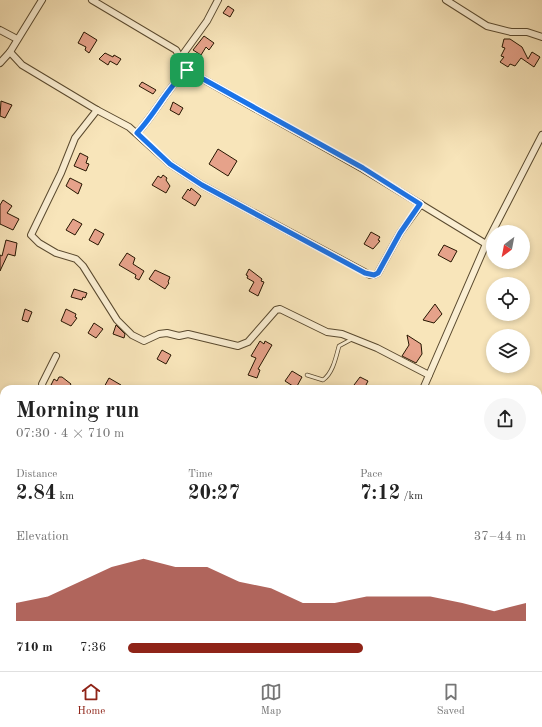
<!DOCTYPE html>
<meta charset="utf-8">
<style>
body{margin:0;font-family:"Old Standard TT",serif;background:#f6f6f6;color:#222;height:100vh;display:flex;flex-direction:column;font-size:15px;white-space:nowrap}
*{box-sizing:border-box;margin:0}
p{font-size:13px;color:#767676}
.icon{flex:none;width:22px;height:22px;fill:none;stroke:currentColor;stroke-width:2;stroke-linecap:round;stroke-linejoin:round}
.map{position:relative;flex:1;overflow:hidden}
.sheet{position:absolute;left:0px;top:385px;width:542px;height:286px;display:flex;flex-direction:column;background:#fff;border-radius:12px 12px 0 0;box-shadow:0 2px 6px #0003}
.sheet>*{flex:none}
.needle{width:26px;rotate:212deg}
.tools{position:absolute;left:486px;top:225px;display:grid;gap:8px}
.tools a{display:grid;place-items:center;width:44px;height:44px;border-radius:50%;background:#fff;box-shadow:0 2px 6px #0003;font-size:20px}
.pin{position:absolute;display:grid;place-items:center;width:34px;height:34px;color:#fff;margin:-17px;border-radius:8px;box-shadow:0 2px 6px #0006}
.round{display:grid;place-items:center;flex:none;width:42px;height:42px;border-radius:21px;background:#f6f6f6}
.summary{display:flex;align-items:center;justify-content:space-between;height:68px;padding:0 16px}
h1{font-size:22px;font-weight:700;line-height:30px}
.stats{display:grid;grid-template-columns:repeat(3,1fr);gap:6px;height:68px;padding:4px 16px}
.stats div{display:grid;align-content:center}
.stats b{font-size:20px;font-weight:700}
.stats small{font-size:11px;font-weight:400}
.stats p{font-size:11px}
.chart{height:112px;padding:8px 16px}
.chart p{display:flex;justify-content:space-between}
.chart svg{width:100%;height:72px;margin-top:4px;fill:#8f2418;opacity:.7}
ul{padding:0 16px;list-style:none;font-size:13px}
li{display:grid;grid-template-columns:64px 48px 1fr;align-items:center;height:30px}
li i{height:10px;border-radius:5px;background:#8f2418}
.dock{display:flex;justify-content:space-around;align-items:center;height:56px;border-top:1px solid #e0e0e0;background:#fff;font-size:11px;color:#767676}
.dock a{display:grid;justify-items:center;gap:2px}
.dock .current{color:#8f2418}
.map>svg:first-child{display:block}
.building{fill:#e6a28a;stroke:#261601}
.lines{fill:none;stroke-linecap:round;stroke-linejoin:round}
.lane-casing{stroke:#5a4a2f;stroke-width:4.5}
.street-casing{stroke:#5a4a2f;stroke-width:8}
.lane{stroke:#faeed2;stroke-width:3}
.street{stroke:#faeed2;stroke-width:6}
.route-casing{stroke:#fff;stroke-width:8}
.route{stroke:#1a73e8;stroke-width:5}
</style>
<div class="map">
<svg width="542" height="671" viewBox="0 0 542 671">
<rect width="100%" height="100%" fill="#f8e5ba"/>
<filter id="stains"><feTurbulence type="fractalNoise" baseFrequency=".005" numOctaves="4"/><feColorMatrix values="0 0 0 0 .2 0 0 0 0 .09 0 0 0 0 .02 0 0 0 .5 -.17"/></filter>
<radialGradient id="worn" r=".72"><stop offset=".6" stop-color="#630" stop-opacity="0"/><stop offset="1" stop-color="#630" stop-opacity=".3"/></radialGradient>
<g class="building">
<polygon points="228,6 234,10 230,17 223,13"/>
<polygon points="84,32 97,40 89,53 85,50 86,47 78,43"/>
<polygon points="204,36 214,43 209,50 206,47 201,55 193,50"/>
<polygon points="504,39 510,39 522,47 528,59 532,52 540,57 534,67 521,58 515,66 510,64 508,67 500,62 504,57 501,56 505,48 502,47"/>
<polygon points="105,53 113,57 114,55 121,59 117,65 110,61 108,65 99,59"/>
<polygon points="142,82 156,90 153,94 139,86"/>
<polygon points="1,101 12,105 5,118 0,116"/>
<polygon points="173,102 183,108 179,115 170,110"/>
<polygon points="218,149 237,161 228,176 209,164"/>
<polygon points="80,153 88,157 86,163 89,164 86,171 74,166"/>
<polygon points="163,175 167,178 166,180 170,186 166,193 152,185 158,176 161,178"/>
<polygon points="70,178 82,184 78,194 66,186"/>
<polygon points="191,188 201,196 195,206 182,198 188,189 190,191"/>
<polygon points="3,200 12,206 7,213 19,219 13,230 0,224 0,205"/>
<polygon points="73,219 82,224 75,235 66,230"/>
<polygon points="95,229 104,234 98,245 89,240"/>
<polygon points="371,232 380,237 378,240 380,241 373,249 364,244"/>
<polygon points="6,240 17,243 15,256 8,254 0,271 0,255 2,256"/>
<polygon points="444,245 457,251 451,262 438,255"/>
<polygon points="127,253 135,258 133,264 144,271 139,280 135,278 136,275 119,265"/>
<polygon points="249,269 262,279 261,281 264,282 258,296 249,291 254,282 247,278 248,276 246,275"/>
<polygon points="155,270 170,277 168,282 169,283 165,289 149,279"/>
<polygon points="74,289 87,293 85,298 83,297 82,300 71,297"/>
<polygon points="435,304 442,314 434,323 423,320"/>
<polygon points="25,309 32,312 28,322 22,320"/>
<polygon points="66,309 76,314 75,317 77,318 71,326 61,321"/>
<polygon points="94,323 103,329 96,338 88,333"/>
<polygon points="116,325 125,334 124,338 113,334"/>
<polygon points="407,335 421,344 422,354 416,363 402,356 409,345"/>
<polygon points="260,341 264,344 265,341 272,345 258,369 260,370 257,378 248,375 256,358 251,356"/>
<polygon points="162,350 171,355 166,364 157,359"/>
<polygon points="292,371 302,377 296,388 285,381"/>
<polygon points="59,377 62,377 71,384 68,389 52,389 53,386 51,385 54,379 57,381"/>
<polygon points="360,377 368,381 364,389 354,385"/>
<polygon points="109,378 121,385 119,389 103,389"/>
</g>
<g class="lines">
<defs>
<path id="lane" d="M307,375L323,380C333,373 336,357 339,346L352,339"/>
<g id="street">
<polyline points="92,0 176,50 187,70"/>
<polyline points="446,0 487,26 511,32 527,32 542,37"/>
<polyline points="0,30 17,39"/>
<polyline points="10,52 22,65 97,110 129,127 170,164 202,185 370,275 374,275 378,273 400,233 421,204"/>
<polyline points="181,57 207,21 218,0"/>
<polyline points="0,63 10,52 42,0"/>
<polyline points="97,110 75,138 61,173 31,235 39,243 56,253 76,259 83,266 117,320 132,335 144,341 159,334 167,333 179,336 188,334 238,346 248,342 276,310 280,309 327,332 342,334 377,348 429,375"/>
<path d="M137,133C156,113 167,88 187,70L363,169L486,244"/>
<polyline points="43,389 42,384 56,356"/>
<polyline points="423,389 486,244 542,135"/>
<polyline points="0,433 4,435"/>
<polyline points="538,492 542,494"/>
<polyline points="0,610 4,604"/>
<polyline points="0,633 4,634"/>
<polyline points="122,667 128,671"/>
<polyline points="206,667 209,671"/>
<polyline points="265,671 266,667"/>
</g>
</defs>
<use href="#lane" class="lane-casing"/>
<use href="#street" class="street-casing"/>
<use href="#lane" class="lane"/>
<use href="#street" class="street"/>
</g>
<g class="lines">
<defs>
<path id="route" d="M187,70L363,168L420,204L400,233L378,273L374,275L365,273L202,185L170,164L137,133C156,113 167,88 187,70Z"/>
</defs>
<use href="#route" class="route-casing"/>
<use href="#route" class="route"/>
</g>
<rect width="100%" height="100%" filter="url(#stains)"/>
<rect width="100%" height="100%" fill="url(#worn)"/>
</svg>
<div class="tools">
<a><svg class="needle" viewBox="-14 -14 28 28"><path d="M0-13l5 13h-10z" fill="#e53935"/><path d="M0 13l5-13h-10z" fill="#767676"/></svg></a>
<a><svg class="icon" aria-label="locate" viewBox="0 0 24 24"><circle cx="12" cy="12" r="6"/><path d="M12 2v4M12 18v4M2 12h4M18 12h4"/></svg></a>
<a><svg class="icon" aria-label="layers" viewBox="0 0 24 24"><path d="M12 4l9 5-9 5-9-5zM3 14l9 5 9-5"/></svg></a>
</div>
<div class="pin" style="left:187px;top:70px;background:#1e9e55"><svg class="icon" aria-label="arrive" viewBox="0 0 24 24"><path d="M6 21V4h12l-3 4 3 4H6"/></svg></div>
<section class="sheet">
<div class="summary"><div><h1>Morning run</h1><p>07:30 · 4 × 710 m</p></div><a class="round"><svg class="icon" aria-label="share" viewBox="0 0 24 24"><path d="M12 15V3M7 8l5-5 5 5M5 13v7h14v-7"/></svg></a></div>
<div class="stats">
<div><p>Distance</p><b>2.84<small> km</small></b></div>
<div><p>Time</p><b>20:27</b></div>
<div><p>Pace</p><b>7:12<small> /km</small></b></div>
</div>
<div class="chart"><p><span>Elevation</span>37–44 m</p>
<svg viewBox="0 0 160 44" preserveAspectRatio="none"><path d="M0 44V33L10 29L20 20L30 11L40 6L50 11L60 11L70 20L80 24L90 33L100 33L110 29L120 29L130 29L140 33L150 38L160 33V44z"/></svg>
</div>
<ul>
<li><b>710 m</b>7:36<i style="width:59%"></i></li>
</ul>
</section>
</div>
<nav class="dock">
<a class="current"><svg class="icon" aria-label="home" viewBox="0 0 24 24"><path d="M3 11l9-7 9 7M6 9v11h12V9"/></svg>Home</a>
<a><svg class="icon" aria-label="map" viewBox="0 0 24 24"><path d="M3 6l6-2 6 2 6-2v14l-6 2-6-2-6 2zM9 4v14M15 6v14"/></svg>Map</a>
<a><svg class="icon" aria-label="saved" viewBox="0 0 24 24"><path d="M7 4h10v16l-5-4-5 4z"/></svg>Saved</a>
</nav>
